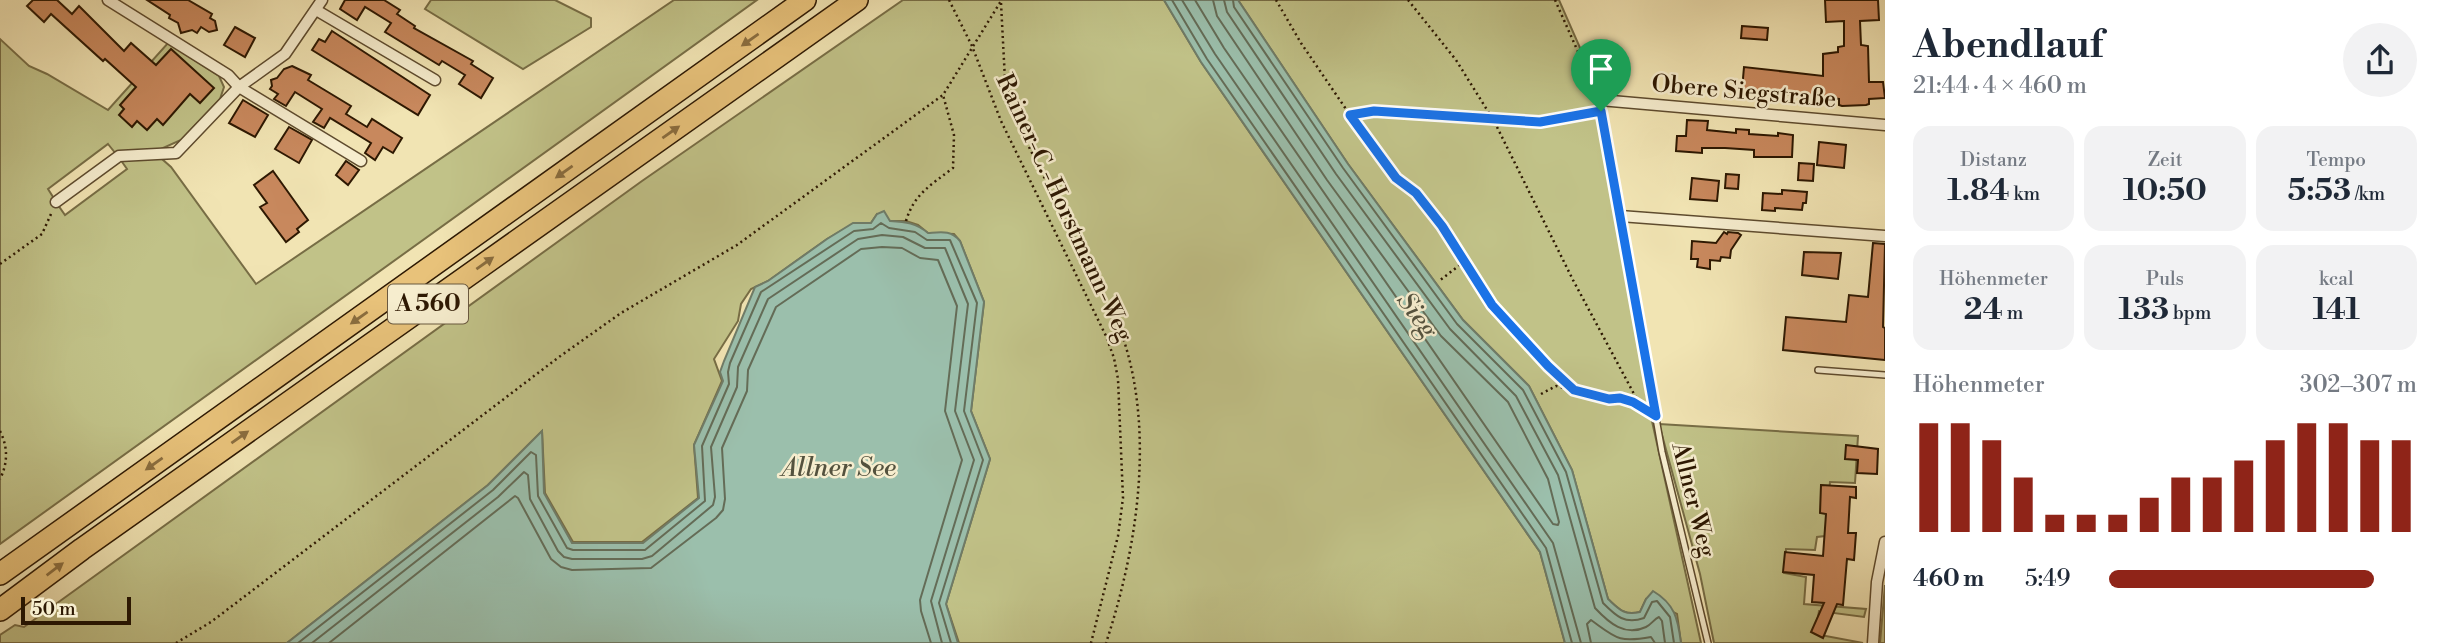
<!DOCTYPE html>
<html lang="de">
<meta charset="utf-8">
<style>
body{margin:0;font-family:"Libre Bodoni",serif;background:#f2f2f3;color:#1f2937;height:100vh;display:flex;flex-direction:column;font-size:26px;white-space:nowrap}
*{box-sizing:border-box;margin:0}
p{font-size:23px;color:#747a83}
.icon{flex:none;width:38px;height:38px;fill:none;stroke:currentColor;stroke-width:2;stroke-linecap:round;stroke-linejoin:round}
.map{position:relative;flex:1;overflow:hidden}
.sheet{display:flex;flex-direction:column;background:#fff;width:560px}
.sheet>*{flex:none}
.scale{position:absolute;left:21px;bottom:18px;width:110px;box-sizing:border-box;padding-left:7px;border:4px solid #2d1802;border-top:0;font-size:19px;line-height:24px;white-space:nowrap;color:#2d1802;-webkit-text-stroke:5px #f6edce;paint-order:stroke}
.pin{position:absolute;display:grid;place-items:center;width:60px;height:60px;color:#fff;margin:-72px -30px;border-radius:50% 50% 50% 0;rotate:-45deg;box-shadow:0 0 7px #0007}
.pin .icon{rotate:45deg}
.round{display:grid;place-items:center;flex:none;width:74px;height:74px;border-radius:37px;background:#f2f2f3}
.headline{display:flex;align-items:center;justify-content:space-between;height:119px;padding:0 28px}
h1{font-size:38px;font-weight:800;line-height:52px}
.stats{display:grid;grid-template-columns:repeat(3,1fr);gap:10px;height:119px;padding:7px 28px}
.stats div{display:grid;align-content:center;border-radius:18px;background:#f2f2f3;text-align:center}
.stats b{font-size:30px;font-weight:800}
.stats small{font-size:19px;font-weight:400}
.stats p{font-size:19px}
.chart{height:196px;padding:14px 28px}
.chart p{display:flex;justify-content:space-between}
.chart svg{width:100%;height:126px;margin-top:7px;stroke:#8f2418;stroke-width:6}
ul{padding:0 28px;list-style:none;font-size:23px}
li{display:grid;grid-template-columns:112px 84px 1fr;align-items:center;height:52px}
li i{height:18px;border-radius:9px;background:#8f2418}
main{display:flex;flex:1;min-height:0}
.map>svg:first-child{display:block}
.green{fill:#c1c288;stroke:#776d45;stroke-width:2;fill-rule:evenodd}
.water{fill:#9bbfac;stroke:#6f7c68;stroke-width:2}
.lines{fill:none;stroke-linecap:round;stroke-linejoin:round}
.shore{stroke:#646c57;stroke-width:2}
.building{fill:#c8885d;stroke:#2d1802;stroke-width:2}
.lane-casing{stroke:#5e4b2e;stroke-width:8}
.street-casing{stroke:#5e4b2e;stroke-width:13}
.highway-casing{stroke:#2d1802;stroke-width:24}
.path{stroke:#2d1802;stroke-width:2.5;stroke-dasharray:2 3.5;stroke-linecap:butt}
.lane{stroke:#f6edce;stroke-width:5}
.street{stroke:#f6edce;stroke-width:10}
.highway{stroke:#e8c27a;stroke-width:21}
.oneway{fill:#8a6d3e}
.route-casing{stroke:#fff;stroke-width:14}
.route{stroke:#1a73e8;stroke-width:9}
.labels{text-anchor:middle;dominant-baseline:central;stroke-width:5;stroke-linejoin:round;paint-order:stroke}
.shield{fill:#f6edce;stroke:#69583f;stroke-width:2}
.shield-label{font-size:23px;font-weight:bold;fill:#2d1802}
.street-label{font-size:24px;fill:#2d1802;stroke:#f6edce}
.water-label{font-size:26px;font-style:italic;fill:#54523e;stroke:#f6edce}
</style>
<main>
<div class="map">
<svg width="1885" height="643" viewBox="0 0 1885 643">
<rect width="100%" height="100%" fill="#f1e4b3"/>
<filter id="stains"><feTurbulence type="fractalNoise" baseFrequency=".00286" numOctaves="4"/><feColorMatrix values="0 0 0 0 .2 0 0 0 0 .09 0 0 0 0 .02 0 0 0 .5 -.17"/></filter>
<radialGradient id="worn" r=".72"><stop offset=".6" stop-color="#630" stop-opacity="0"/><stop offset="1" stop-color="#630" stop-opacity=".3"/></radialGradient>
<g class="green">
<polygon points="431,0 555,0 591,18 591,27 523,69 425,9"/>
<path d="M674,0H757L0,544V39L29,66L47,74L108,110L168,43L219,76L224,87L220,99L181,140L154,152L171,167L256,284ZM108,144L116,154L55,200L48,189ZM120,159L127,169L65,215L58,205Z"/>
<polygon points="903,0 1164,0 1201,62 1540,552 1565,643 959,643 946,604 990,459 971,411 984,302 960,241 954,234 928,233 918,225 906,221 890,221 877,214 871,223 853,224 827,239 768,281 751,289 741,304 738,321 714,359 722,381 694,445 698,498 642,542 573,542 545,493 542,431 488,485 287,643 0,643 0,635 15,625 24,627 642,181"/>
<path d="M1238,0H1559L1595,82L1604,96L1599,109L1648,403L1701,643H1681L1677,614L1646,599L1640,612C1624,616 1619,609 1608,599L1572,470L1529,386L1463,320L1348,164Z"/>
<polygon points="1659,424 1858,436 1855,483 1830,482 1825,536 1817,537 1815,550 1786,549 1784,573 1806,577 1804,604 1866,609 1864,617 1819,611 1815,634 1863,643 1714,643 1700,574"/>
<polygon points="1885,585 1885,643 1880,643"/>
</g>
<g class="water">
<path d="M1164,0H1238L1348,164L1463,320L1529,386L1572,470L1608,599C1619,609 1624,616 1640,612L1646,599L1653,591C1675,604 1678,619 1681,643H1565L1540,552L1201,62Z"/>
<path d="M884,211L890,221C906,222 916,223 928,233C942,232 951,230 960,241L984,302L971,411L990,459L946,604L958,643H287L488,485L542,431L544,493L572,543H643L699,498L694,445L723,381L720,372L724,361L755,287L768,281L827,239L853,223H871L877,214Z"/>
</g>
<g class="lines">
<g class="shore">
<polyline points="1172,0 1207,59 1546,548 1572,643"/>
<polyline points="1182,0 1215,54 1553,543 1581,643"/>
<polyline points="1195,0 1224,48 1553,524 1558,525 1559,522 1548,479 1508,402 1441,336 1327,180 1217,16 1213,0"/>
<path d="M1224,0L1227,12L1336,174L1450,329L1516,396L1558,475L1595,608C1609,623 1625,637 1646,627C1652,624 1654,619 1659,617L1662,621L1665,643"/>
<path d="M1233,0L1234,7L1343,168L1457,324L1523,390L1566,472L1603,603C1616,616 1625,625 1644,618L1652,602L1657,601L1670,617L1674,643"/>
<polyline points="298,643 493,490 531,452 536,455 538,496 567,548 573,550 645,550 705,501 702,446 729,384 728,372 730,363 761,292 854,231 873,229 881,223 889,228 915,232 927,240 950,240 977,303 964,411 983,460 939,603 951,643"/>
<polyline points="312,643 498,497 524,472 528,475 530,499 558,551 564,557 572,559 642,559 652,556 713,505 715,497 711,447 737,387 738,367 768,299 858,239 882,235 903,237 925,248 945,248 968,304 955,411 974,460 931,601 942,643"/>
<polyline points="329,643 515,496 518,498 551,559 561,567 572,570 651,568 716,518 723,510 725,499 722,448 747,391 748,370 776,307 861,249 882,247 902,248 920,258 938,260 957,306 945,411 962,460 920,600 921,611 931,643"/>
<path d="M1591,643L1587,624L1591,620C1616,638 1618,643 1651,637L1655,643"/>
</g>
</g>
<g class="building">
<polygon points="33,0 57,0 72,14 79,6 124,51 131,43 156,65 171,49 214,88 200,103 190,94 163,125 157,119 147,130 137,121 132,127 119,115 124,109 120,105 136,87 105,59 103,61 51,14 44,22 27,6"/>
<polygon points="147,0 188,0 212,14 210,18 215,21 217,30 209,32 201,27 197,33 192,30 181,33 178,23 169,18 170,15"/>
<polygon points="345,0 384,0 400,10 397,14 415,26 414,28 473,61 471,64 493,78 481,98 459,84 465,75 442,61 439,65 385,32 391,23 365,7 357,20 340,9"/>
<polygon points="1825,0 1878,0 1879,20 1860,21 1861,45 1868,46 1869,82 1883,82 1885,98 1869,99 1869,104 1866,105 1842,106 1839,105 1839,99 1742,90 1744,67 1823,76 1823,54 1838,52 1838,47 1844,46 1844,21 1826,22"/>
<polygon points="1742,26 1768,28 1767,40 1741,38"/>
<polygon points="235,27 255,38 245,57 224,45"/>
<polygon points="332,31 430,95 418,115 312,50 319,39 325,42"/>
<polygon points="292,66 311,75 308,80 351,106 346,114 367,127 372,119 402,138 393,153 383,147 375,160 365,153 371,143 330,118 324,128 313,122 322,109 295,92 286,106 274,99 278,94 270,89 272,86 271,80 277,78 284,69"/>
<polygon points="243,100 268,115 255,137 229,123"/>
<polygon points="1687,120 1708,121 1707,130 1736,133 1736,129 1749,130 1749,134 1778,136 1778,133 1793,135 1792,157 1754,157 1754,150 1725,148 1702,148 1702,153 1676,151 1677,136 1686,136"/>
<polygon points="289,127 312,140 299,163 275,149"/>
<polygon points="1819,142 1846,145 1844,168 1817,165"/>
<polygon points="346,161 359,170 348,185 336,175"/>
<polygon points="1799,163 1814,164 1813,181 1798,180"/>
<polygon points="273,171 308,220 297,229 299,232 286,242 260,207 267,203 254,185"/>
<polygon points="1726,174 1739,175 1738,189 1725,188"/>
<polygon points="1692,178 1719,181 1717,201 1690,199"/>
<polygon points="1782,190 1807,192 1806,203 1803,203 1802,210 1775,208 1775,211 1762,210 1763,193 1782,194"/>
<polygon points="1724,232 1727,234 1728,232 1738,233 1741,235 1731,250 1730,258 1721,257 1720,261 1710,260 1710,269 1697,267 1698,259 1691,259 1692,241 1716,243"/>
<polygon points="1873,243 1885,244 1883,327 1885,328 1885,360 1783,350 1786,317 1846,322 1849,295 1868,297"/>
<polygon points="1804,252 1841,253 1838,279 1802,275"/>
<polygon points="1846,445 1878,449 1877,474 1857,473 1858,460 1845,459"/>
<polygon points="1821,485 1856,487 1856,498 1850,497 1848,533 1856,533 1854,560 1847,559 1843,605 1837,604 1823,638 1811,632 1824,603 1812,602 1814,575 1783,572 1785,552 1823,556 1826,514 1820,513"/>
</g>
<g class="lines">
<defs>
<g id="lane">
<polyline points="1602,114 1662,452 1708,643"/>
<polyline points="1818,370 1885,375"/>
</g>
<g id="street">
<polyline points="108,0 228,75 239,87 361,161"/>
<polyline points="316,10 435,80"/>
<polyline points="1600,100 1885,125"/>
<polyline points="56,202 119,156 176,153 239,87 285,54 322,0"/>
<polyline points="1620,216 1885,236"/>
<polyline points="1873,643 1877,582 1885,542"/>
</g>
<g id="highway">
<polyline points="0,574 805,0"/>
<polyline points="0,610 82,549 857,0"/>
</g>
</defs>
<use href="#lane" class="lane-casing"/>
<use href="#street" class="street-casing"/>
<use href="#highway" class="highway-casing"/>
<g class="path">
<polyline points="949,0 972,46 1001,121 1106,336 1114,358 1118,379 1123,498 1118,536 1091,643"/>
<polyline points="1276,0 1301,43 1350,115 1396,178 1416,193 1465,261 1439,281"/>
<polyline points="1408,0 1456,60 1494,121"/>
<polyline points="1555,0 1595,90"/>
<path d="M1001,3L1005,80L1019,127L1120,329C1156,427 1138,546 1106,643"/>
<polyline points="1591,113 1540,122 1494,121 1573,280 1641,407"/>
<polyline points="1350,115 1374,111 1493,121"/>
<path d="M906,221C914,194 931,185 953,168L954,135L943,95"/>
<polyline points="1465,261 1492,305 1548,366 1574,390"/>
<polyline points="0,264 42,234 51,214"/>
<polyline points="1541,394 1556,386 1609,399 1620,399 1646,410"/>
<path d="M0,431C8,447 8,463 0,479"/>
<polyline points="176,643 211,622 559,357 621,313 737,245 943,95 1001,1"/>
</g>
<use href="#lane" class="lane"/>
<use href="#street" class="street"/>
<use href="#highway" class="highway"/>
</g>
<defs><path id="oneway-solid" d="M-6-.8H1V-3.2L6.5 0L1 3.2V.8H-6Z" transform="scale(1.75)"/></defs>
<g class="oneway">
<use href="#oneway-solid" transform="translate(750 40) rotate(145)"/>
<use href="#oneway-solid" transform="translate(671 132) rotate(-35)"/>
<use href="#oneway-solid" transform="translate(564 172) rotate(145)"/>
<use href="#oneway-solid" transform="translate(485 263) rotate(-35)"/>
<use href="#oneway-solid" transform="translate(359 318) rotate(145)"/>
<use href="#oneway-solid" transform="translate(240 437) rotate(-35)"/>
<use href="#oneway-solid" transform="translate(154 464) rotate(145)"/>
<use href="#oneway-solid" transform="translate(55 569) rotate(-37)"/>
</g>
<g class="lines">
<defs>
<polygon id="route" points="1374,111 1540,122 1601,111 1656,416 1633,402 1620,398 1609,399 1574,390 1548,366 1492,305 1442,226 1416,193 1396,178 1350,115"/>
</defs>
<use href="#route" class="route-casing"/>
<use href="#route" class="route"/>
</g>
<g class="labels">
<rect class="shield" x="388" y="284.5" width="80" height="39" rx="5"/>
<g class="shield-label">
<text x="428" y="304">A 560</text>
</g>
<g class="street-label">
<text transform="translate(1744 92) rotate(5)">Obere Siegstraße</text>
<text transform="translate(1064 208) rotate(65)">Rainer-C.-Horstmann-Weg</text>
<text transform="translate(1693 500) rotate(76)">Allner Weg</text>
</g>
<g class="water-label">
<text transform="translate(1417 315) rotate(54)">Sieg</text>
<text x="839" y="468">Allner See</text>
</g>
</g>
<rect width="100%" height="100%" filter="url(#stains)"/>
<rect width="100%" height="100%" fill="url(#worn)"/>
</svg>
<div class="scale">50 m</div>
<div class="pin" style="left:1601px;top:111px;background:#1e9e55"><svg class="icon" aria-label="arrive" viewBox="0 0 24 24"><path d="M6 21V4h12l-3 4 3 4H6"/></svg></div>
</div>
<section class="sheet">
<div class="headline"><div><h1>Abendlauf</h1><p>21:44 · 4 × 460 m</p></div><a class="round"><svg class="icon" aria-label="share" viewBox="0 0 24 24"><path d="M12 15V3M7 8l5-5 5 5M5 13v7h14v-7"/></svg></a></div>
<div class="stats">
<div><p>Distanz</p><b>1.84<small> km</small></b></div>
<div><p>Zeit</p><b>10:50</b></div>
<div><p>Tempo</p><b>5:53<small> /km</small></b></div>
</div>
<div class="stats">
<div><p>Höhenmeter</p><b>24<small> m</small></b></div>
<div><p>Puls</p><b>133<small> bpm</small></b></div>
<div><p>kcal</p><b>141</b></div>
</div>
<div class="chart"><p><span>Höhenmeter</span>302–307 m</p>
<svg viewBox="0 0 160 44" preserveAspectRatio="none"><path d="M5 44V6M15 44V6M25 44V12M35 44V25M45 44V38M55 44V38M65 44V38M75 44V32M85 44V25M95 44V25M105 44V19M115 44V12M125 44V6M135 44V6M145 44V12M155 44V12"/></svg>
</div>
<ul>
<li><b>460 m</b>5:49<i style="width:86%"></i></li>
</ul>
</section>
</main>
